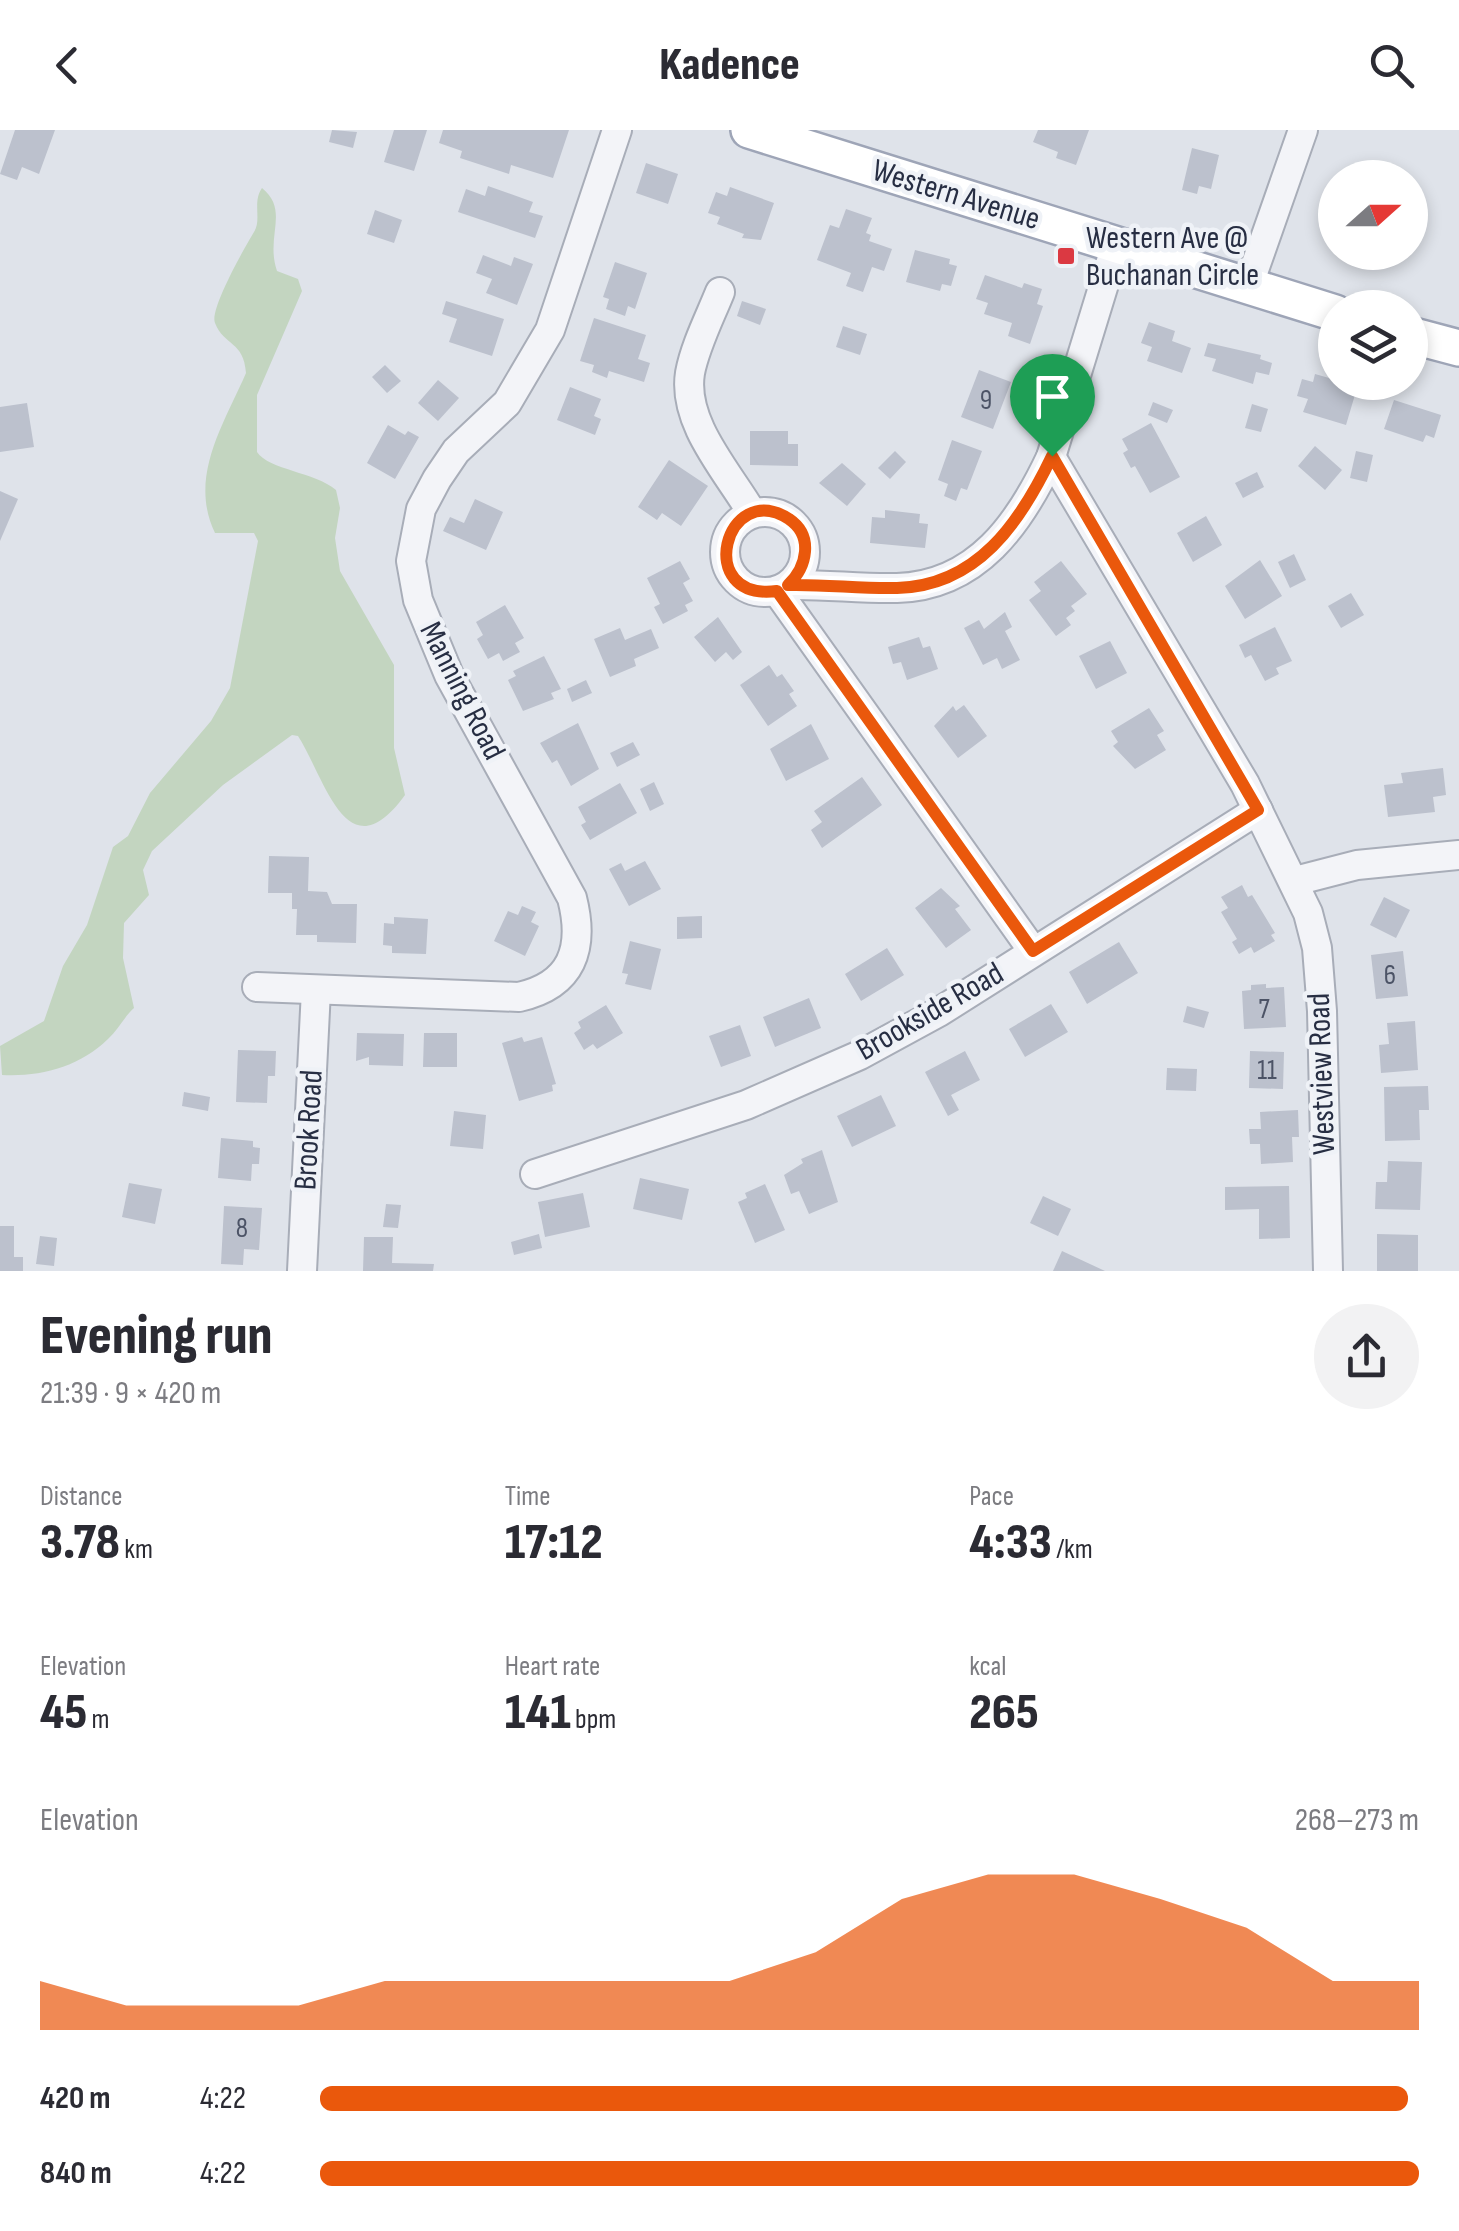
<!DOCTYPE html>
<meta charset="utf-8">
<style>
body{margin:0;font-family:"Sofia Sans Condensed",sans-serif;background:#f2f2f3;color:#2b2b33;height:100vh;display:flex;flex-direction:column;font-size:38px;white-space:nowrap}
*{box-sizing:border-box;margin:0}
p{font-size:32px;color:#7c7c81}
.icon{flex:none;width:55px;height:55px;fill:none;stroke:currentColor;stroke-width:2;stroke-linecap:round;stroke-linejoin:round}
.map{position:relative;height:1141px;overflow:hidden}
.side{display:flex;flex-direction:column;background:#fff;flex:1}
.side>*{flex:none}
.needle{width:65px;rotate:69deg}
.buttons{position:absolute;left:1318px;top:30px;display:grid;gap:20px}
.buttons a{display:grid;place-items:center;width:110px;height:110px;border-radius:50%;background:#fff;box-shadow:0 5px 15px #0003;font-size:50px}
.pin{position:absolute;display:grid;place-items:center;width:85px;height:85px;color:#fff;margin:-102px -42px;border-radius:50% 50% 50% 0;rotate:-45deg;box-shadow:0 0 10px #0007}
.pin .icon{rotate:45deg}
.round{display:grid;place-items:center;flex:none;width:105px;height:105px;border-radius:52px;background:#f2f2f3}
.overview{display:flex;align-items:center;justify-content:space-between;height:170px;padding:0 40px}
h1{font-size:55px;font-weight:800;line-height:75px}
.stats{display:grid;grid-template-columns:repeat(3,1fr);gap:15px;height:170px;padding:10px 40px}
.stats div{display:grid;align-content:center}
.stats b{font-size:50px;font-weight:800}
.stats small{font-size:28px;font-weight:400}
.stats p{font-size:28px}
.chart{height:280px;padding:20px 40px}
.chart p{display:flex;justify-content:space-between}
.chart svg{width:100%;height:180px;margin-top:10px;fill:#ea580c;opacity:.7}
ul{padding:0 40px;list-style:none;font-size:32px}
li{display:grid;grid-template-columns:160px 120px 1fr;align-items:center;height:75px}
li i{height:25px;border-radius:12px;background:#ea580c}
header{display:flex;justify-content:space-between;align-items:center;height:130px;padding:0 40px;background:#fff;font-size:45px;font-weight:800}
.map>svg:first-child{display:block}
.green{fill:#c3d5c0}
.building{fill:#bcc1cd}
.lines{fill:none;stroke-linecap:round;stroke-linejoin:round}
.minor-casing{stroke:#a8adb8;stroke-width:32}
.major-casing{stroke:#9ea5b7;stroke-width:40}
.minor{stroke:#f3f4f8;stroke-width:28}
.major{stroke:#fff;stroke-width:35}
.route-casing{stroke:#fff;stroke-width:20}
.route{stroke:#ea580c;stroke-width:12}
.poi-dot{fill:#db3942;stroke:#eff2f7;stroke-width:4}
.labels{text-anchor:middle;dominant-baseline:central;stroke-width:9;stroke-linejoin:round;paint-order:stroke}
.number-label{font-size:28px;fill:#4c5366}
.street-label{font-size:32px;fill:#272e43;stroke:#eff2f7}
.poi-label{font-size:32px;fill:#272e43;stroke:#eff2f7;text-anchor:start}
</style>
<header><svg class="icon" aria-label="back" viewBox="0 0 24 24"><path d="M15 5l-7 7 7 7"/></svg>Kadence<svg class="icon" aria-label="search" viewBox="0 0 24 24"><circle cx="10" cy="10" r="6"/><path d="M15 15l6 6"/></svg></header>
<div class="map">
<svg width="1459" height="1141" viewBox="0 0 1459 1141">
<rect width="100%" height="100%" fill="#dfe3ea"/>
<path class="green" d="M262,58C290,81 265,106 277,141L298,149L302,161L257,265V322C269,340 315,342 336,360L340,378L335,408L340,441L394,535V618L405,665C347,745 326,650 298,606L292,605L223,655L152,721L143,740L149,765L124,793L123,828L134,878C124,887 118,900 108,909C79,937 41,947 2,945L0,916L44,891L63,836L87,795L113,717L128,706L150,663L211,591L230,558L258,411L254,403H215C188,347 224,294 246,243C244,211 224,216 215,193C209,180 246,115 254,102C262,90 252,72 262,58Z"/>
<g class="building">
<polygon points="15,0 55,0 39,44 22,37 17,50 0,44"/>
<polygon points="332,0 357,2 353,18 329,12"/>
<polygon points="394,0 427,0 414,41 384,32"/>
<polygon points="443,0 569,0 553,48 511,35 509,44 460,28 462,21 439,13"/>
<polygon points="1038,0 1089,0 1076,35 1056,28 1058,22 1033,12"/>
<polygon points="1192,18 1219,25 1211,59 1199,56 1197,64 1182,60"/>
<polygon points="646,33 678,44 668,74 636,63"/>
<polygon points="488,56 533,72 529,82 543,86 535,108 458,82 466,59 485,66"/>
<polygon points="730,57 774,73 761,110 742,108 744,104 717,94 720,87 708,83 716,62 727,66"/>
<polygon points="846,79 872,88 866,103 871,105 869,111 892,119 884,141 872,137 863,162 846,156 851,143 817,130 830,95 839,98"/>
<polygon points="375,80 402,90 394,113 367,104"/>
<polygon points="915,120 950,129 949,134 957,136 951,156 942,154 940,161 906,152"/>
<polygon points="483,125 511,136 514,127 533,134 517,175 486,163 492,149 476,143"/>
<polygon points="615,132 647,143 635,179 628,176 625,186 606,179 609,169 603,167"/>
<polygon points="985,145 1022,158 1024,153 1042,159 1037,174 1043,176 1030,214 1008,206 1012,193 984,184 988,173 976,169"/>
<polygon points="446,171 504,189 492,226 449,212 457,189 442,184"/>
<polygon points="742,171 766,179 760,195 737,186"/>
<polygon points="594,188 646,205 638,229 650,233 644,252 609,241 607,248 592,242 594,235 580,231"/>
<polygon points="1149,192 1175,201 1172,211 1191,218 1182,243 1147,231 1152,217 1141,213"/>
<polygon points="843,196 867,204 860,225 836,217"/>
<polygon points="1208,213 1261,225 1260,229 1272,233 1269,245 1256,242 1253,254 1212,241 1216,229 1204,226"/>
<polygon points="385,235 401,251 387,263 372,247"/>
<polygon points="979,240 1011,252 993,299 961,287"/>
<polygon points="1331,243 1335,244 1335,252 1357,258 1346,295 1303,282 1308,269 1297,266 1302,249 1313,252 1315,244 1329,248"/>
<polygon points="438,250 459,268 438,291 418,273"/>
<polygon points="570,257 601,269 594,286 601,289 595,305 557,290"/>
<polygon points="1394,270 1441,285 1434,308 1426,305 1423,312 1384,299"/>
<polygon points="1153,272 1173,280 1167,293 1148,285"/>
<polygon points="27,273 34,317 0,322 0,277"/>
<polygon points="1252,274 1268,279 1261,302 1245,298"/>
<polygon points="1151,293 1180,347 1150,363 1135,336 1131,338 1123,323 1128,320 1122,309"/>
<polygon points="388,295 405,305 408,301 419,307 395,349 367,333"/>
<polygon points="750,301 788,301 788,314 798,314 798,336 750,335"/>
<polygon points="952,310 982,321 967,360 961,358 956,371 944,366 948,354 938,350"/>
<polygon points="1315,316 1342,340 1325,360 1298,336"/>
<polygon points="895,321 906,332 890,349 878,338"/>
<polygon points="1356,321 1373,325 1367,352 1350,348"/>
<polygon points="669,330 708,356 681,396 662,383 657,390 638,377"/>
<polygon points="842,333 866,354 847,376 819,353"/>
<polygon points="1257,342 1264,357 1243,368 1235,353"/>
<polygon points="0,361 18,369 0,411"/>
<polygon points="475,369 503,382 486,420 443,401 450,387 464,393"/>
<polygon points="885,380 920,384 919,393 928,394 925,418 870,413 872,387 885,388"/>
<polygon points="1206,386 1222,415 1193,432 1177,403"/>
<polygon points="1294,424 1306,450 1290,458 1278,432"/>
<polygon points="1260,430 1282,466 1245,489 1225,456"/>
<polygon points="680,431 690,449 683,453 693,471 685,475 688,481 663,494 654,477 660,474 647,448"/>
<polygon points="1061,431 1087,464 1071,476 1075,481 1066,488 1071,495 1056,506 1029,470 1041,461 1034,452"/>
<polygon points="1351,463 1364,485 1341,498 1328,476"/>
<polygon points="505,475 524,508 515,513 520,522 503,531 499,523 488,529 477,509 483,505 476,492"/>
<polygon points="1005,482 1012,497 1005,501 1020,530 1002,539 997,528 983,535 964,498 979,490 984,499"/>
<polygon points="718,487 742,522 733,530 726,522 715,532 694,507"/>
<polygon points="1275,497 1292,531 1276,538 1279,544 1265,551 1251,525 1245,528 1239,515"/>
<polygon points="620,498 625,510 651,499 659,518 634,529 636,536 610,547 594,509"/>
<polygon points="919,507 923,518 930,516 938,539 907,550 901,532 893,534 888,517"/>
<polygon points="1110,511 1127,543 1096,559 1079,526"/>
<polygon points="544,526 561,559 551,563 554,569 523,581 508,550 516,546 513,541"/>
<polygon points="769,535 777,547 782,544 794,561 789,564 797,576 768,596 740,555"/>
<polygon points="586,550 592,563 572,572 567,559"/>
<polygon points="964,575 987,606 958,628 934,596 953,576 956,581"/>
<polygon points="1149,578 1164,601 1157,605 1166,620 1135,639 1113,616 1118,612 1111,601"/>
<polygon points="578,593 599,639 571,656 557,630 552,633 540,613"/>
<polygon points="811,594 829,629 786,651 770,619"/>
<polygon points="633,612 640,625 617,637 610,623"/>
<polygon points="1443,638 1446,665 1433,667 1435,682 1388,687 1384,655 1403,653 1401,643"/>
<polygon points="862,647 882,675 822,718 811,700 822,692 814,681"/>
<polygon points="654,652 664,674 650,681 640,659"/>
<polygon points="620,653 637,683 590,710 581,695 586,692 578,677"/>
<polygon points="269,726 309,727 308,761 327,762 332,774 357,774 356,813 317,812 317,805 296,805 297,779 292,779 292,763 268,763"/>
<polygon points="645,731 661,759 629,776 609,739 621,733 625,741"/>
<polygon points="1242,755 1248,767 1252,765 1275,803 1271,805 1275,811 1254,823 1251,817 1239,824 1232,812 1237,809 1221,782 1228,778 1221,767"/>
<polygon points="941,758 960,776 955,779 971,800 946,818 915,778"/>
<polygon points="1384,767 1410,780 1396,808 1370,795"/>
<polygon points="522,776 536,782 531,792 539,796 525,826 494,811 508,781 518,785"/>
<polygon points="702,786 702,808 677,809 677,787"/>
<polygon points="394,787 428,789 426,824 392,823 392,816 383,815 384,793 394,794"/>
<polygon points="630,811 661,819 651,860 625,854 628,844 622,843"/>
<polygon points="1119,812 1138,843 1087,874 1069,842"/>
<polygon points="887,818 904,845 861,871 845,844"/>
<polygon points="1403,821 1408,866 1376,869 1371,825"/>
<polygon points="1266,854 1266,858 1284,857 1286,897 1244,899 1242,861 1251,860 1251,855"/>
<polygon points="809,868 821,898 775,917 763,887"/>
<polygon points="1051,874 1068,902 1025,927 1009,899"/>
<polygon points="606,875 623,903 597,919 593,914 584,920 574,903 581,898 578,892"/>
<polygon points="1187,876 1209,882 1204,898 1183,892"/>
<polygon points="1415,891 1418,940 1381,943 1379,915 1389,914 1387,893"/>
<polygon points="740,895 751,926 721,937 709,906"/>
<polygon points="357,903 404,904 403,936 369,935 369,927 356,931"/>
<polygon points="424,903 457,903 457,937 423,937"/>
<polygon points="522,907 524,912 542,907 556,954 552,955 553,961 519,971 502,913"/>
<polygon points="238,920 276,921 275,946 268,946 267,973 236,972"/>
<polygon points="965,921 980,950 951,965 959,980 948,986 925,942"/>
<polygon points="1250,921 1284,922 1283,959 1249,958"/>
<polygon points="1167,938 1197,939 1196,961 1166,960"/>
<polygon points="1428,956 1429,980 1419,980 1420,1010 1385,1011 1384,957"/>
<polygon points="184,962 210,967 208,981 182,976"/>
<polygon points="881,965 896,996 852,1017 837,986"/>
<polygon points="1298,980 1299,1007 1292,1007 1293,1032 1261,1034 1260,1014 1250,1014 1249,999 1261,999 1260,982"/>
<polygon points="454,981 486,985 483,1019 450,1016"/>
<polygon points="221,1008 253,1011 253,1017 260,1018 259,1034 252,1034 251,1051 218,1048"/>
<polygon points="822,1020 838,1072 809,1084 799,1061 791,1064 784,1045 803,1033 801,1029"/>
<polygon points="1388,1031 1422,1032 1420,1080 1375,1079 1376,1052 1387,1052"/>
<polygon points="640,1048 689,1059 682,1090 633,1079"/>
<polygon points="129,1053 162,1059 155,1094 122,1087"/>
<polygon points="765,1054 785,1100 755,1113 738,1072 747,1068 745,1063"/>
<polygon points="1289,1056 1290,1108 1259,1109 1259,1079 1225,1080 1225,1057"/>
<polygon points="583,1063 590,1097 545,1107 538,1072"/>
<polygon points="1043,1066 1071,1079 1058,1106 1030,1093"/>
<polygon points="386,1074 401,1075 398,1098 383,1097"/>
<polygon points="224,1076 262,1078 259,1120 244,1119 243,1135 221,1134"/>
<polygon points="0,1096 14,1096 14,1127 23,1127 23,1141 0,1141"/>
<polygon points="539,1104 542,1118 514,1125 511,1112"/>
<polygon points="1377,1104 1418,1105 1418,1141 1377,1141"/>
<polygon points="40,1106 57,1108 54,1136 36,1134"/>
<polygon points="364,1107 393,1107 392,1133 434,1134 433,1141 363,1141"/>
<polygon points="1062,1121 1105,1141 1053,1141"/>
</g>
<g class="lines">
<defs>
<g id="minor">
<polyline points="1248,157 1303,0"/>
<path d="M720,162C710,187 695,216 690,243C682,293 728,342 752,383"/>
<polyline points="1051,327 1245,654 1308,783 1317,818 1322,881 1328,1141"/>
<circle cx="765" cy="422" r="40"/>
<path d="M789,455C825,454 861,459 897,458C977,456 1020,393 1051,327L1116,115"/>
<polyline points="777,461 1033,821"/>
<polyline points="1295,751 1357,735 1459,725"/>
<path d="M257,857L519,867C572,855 585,819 572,768L449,545L418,470L411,431L421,379L437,349L456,321L507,273L550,200L617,0"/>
<polyline points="535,1044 746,975 860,925 939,882 1258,680"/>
<polyline points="302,1141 316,860"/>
</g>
<g id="major">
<polyline points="749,0 1335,183"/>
<polyline points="1410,205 1459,218"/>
</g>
</defs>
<use href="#minor" class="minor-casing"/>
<use href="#major" class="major-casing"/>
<use href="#minor" class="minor"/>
<use href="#major" class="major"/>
</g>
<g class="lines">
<defs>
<path id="route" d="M1052,326L1258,680L1033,821L777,461C693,472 725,348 789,389C814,406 807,437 788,455C825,454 861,459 897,458C977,456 1020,393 1052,326Z"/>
</defs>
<use href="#route" class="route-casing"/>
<use href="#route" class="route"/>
</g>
<rect class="poi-dot" x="1056" y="116" width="20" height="20" rx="5"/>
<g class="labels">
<g class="number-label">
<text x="986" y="270">9</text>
<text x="1390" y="845">6</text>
<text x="1264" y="879">7</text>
<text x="1267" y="940">11</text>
<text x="242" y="1098">8</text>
</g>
<g class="street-label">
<text transform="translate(956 65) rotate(17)">Western Avenue</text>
<text transform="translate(462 561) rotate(63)">Manning Road</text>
<text transform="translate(930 882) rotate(-30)">Brookside Road</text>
<text transform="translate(1322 944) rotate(-92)">Westview Road</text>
<text transform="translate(309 1000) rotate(-87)">Brook Road</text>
</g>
<g class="poi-label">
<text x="1086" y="108">Western Ave @<tspan x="1086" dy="37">Buchanan Circle</tspan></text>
</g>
</g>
</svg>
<div class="buttons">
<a><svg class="needle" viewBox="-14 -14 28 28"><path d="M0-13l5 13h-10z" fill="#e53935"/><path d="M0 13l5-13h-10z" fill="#7c7c81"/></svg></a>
<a><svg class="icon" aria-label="layers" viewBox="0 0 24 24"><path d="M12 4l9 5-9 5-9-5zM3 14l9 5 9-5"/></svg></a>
</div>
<div class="pin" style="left:1052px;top:326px;background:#1e9e55"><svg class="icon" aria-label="arrive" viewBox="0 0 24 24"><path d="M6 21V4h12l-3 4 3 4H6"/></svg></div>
</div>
<section class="side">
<div class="overview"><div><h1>Evening run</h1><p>21:39 · 9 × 420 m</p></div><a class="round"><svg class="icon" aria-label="share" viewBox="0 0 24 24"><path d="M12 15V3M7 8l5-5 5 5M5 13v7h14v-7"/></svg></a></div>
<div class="stats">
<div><p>Distance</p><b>3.78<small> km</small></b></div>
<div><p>Time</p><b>17:12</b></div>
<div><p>Pace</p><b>4:33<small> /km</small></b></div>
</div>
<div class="stats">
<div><p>Elevation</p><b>45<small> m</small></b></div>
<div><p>Heart rate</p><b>141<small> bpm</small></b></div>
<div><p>kcal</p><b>265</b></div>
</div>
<div class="chart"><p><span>Elevation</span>268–273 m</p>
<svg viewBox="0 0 160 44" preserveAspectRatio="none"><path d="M0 44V32L10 38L20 38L30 38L40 32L50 32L60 32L70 32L80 32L90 25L100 12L110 6L120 6L130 12L140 19L150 32L160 32V44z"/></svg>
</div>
<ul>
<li><b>420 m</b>4:22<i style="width:99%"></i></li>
<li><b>840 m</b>4:22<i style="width:100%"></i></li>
</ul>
</section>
